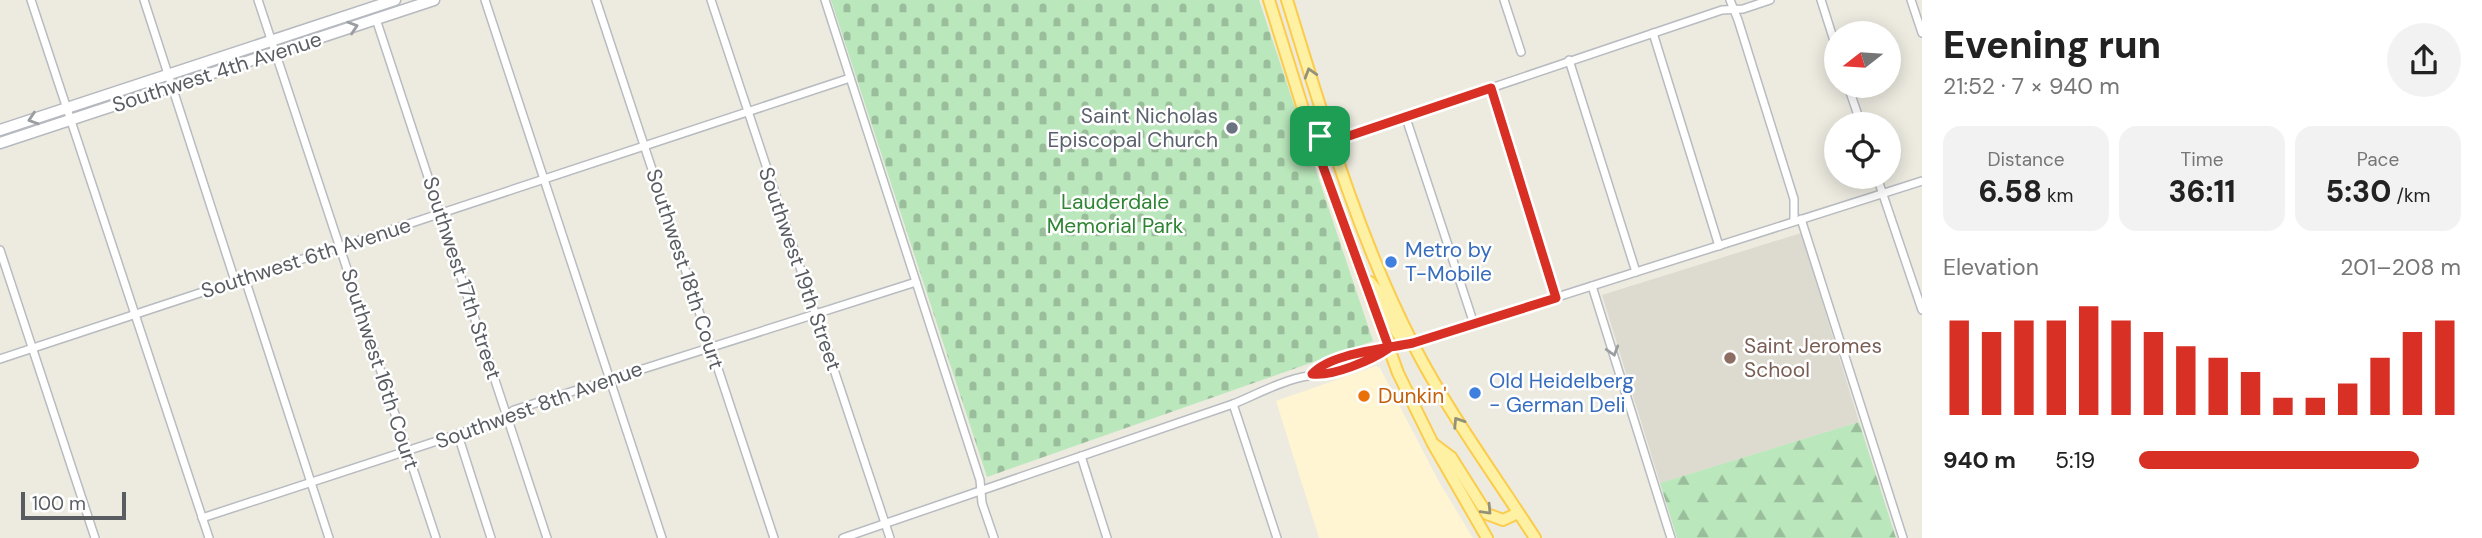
<!DOCTYPE html>
<meta charset="utf-8">
<style>
body{margin:0;font-family:"DM Sans",sans-serif;background:#f2f2f2;color:#222;height:100vh;display:flex;flex-direction:column;font-size:26px;white-space:nowrap}
*{box-sizing:border-box;margin:0}
p{font-size:23px;color:#767676}
.icon{flex:none;width:38px;height:38px;fill:none;stroke:currentColor;stroke-width:2;stroke-linecap:round;stroke-linejoin:round}
.map{position:relative;flex:1;overflow:hidden}
.side{display:flex;flex-direction:column;background:#fff;width:560px}
.side>*{flex:none}
.needle{width:46px;rotate:253deg}
.controls{position:absolute;left:1824px;top:21px;display:grid;gap:14px}
.controls a{display:grid;place-items:center;width:77px;height:77px;border-radius:50%;background:#fff;box-shadow:0 4px 18px #0003;font-size:35px}
.scale{position:absolute;left:21px;bottom:18px;width:105px;box-sizing:border-box;padding-left:7px;border:4px solid #595d62;border-top:0;font-size:19px;line-height:24px;white-space:nowrap;color:#595d62;-webkit-text-stroke:5px #fff;paint-order:stroke}
.pin{position:absolute;display:grid;place-items:center;width:60px;height:60px;color:#fff;margin:-30px;border-radius:14px;box-shadow:0 4px 10px #0006}
.round{display:grid;place-items:center;flex:none;width:74px;height:74px;border-radius:37px;background:#f2f2f2}
.summary{display:flex;align-items:center;justify-content:space-between;height:119px;padding:0 21px}
h1{font-size:38px;font-weight:800;line-height:52px}
.figures{display:grid;grid-template-columns:repeat(3,1fr);gap:10px;height:119px;padding:7px 21px}
.figures div{display:grid;align-content:center;border-radius:18px;background:#f2f2f2;text-align:center}
.figures b{font-size:30px;font-weight:800}
.figures small{font-size:19px;font-weight:400}
.figures p{font-size:19px}
.chart{height:196px;padding:14px 21px}
.chart p{display:flex;justify-content:space-between}
.chart svg{width:100%;height:126px;margin-top:7px;stroke:#d93025;stroke-width:6}
ul{padding:0 21px;list-style:none;font-size:23px}
li{display:grid;grid-template-columns:112px 84px 1fr;align-items:center;height:52px}
li i{height:18px;border-radius:9px;background:#d93025}
main{display:flex;flex:1;min-height:0}
.map>svg:first-child{display:block}
.commercial{fill:#fff5d3}
.education{fill:#dddacf}
.forest{fill:url(#forest-firs)}
.cemetery{fill:url(#cemetery-stones)}
.lines{fill:none;stroke-linecap:round;stroke-linejoin:round}
.street-casing{stroke:#b8bbc0;stroke-width:10}
.secondary-casing{stroke:#b6bac0;stroke-width:13}
.primary-casing{stroke:#fbcc4c;stroke-width:14}
.street{stroke:#fff;stroke-width:7}
.secondary{stroke:#fff;stroke-width:10}
.primary{stroke:#fff1a3;stroke-width:10}
.oneway{stroke:#9b9ea1}
.oneway2{stroke:#939179}
.route-casing{stroke:#fff;stroke-width:14}
.route{stroke:#d93025;stroke-width:9}
.worship-dot{fill:#6b7280;stroke:#fff;stroke-width:2.5}
.shop-dot{fill:#3f7fe0;stroke:#fff;stroke-width:2.5}
.education-dot{fill:#8d6e63;stroke:#fff;stroke-width:2.5}
.food-dot{fill:#e8710a;stroke:#fff;stroke-width:2.5}
.labels{text-anchor:middle;dominant-baseline:central;stroke-width:5;stroke-linejoin:round;paint-order:stroke}
.street-label{font-size:21px;fill:#595d62;stroke:#fff}
.worship-label{font-size:21px;fill:#5b616d;stroke:#fff;text-anchor:end}
.park-label{font-size:21px;fill:#2e8533;stroke:#fff}
.shop-label{font-size:21px;fill:#366cbe;stroke:#fff;text-anchor:start}
.education-label{font-size:21px;fill:#785e54;stroke:#fff;text-anchor:start}
.food-label{font-size:21px;fill:#c56008;stroke:#fff;text-anchor:start}
</style>
<main>
<div class="map">
<svg width="1922" height="538" viewBox="0 0 1922 538">
<defs>
<pattern id="forest-firs" width="22" height="20" patternUnits="userSpaceOnUse" patternTransform="scale(1.75)"><rect width="22" height="20" fill="#bae7bb"/><path d="M5 1l3.5 6h-7zM16 11l3.5 6h-7z" fill="#9abe9b"/></pattern>
<pattern id="cemetery-stones" width="16" height="16" patternUnits="userSpaceOnUse" patternTransform="scale(1.75)"><rect width="16" height="16" fill="#bae7bb"/><path d="M2 7V4a2 2 0 0 1 4 0v3zM10 15v-3a2 2 0 0 1 4 0v3z" fill="#9abe9b"/></pattern>
</defs>
<rect width="100%" height="100%" fill="#edebe0"/>
<polygon class="commercial" points="1376,366 1380,368 1438,480 1473,538 1319,538 1276,401"/>
<polygon class="education" points="1801,233 1859,422 1660,483 1602,295"/>
<polygon class="forest" points="1859,422 1896,538 1677,538 1660,483"/>
<polygon class="cemetery" points="831,0 1259,0 1373,341 987,477"/>
<g class="lines">
<defs>
<g id="street">
<polyline points="31,0 209,538"/>
<polyline points="144,0 235,281"/>
<polyline points="258,0 436,538"/>
<polyline points="485,0 662,538"/>
<polyline points="596,0 774,538"/>
<polyline points="711,0 890,538"/>
<polyline points="825,0 980,480 982,503 994,538"/>
<polyline points="1504,0 1521,52"/>
<polyline points="1730,0 1738,20 1794,199 1794,221"/>
<polyline points="1821,0 1836,47"/>
<polyline points="1911,0 1922,33"/>
<polyline points="376,19 547,538"/>
<polyline points="1653,33 1719,246"/>
<polyline points="1569,60 1636,272"/>
<polyline points="1848,86 1861,124"/>
<polyline points="1491,88 1556,298"/>
<polyline points="1406,118 1474,324"/>
<polyline points="1331,142 1722,10 1743,9 1770,0"/>
<polyline points="1877,177 1922,310"/>
<polyline points="1801,219 1903,538"/>
<polyline points="0,250 95,538"/>
<polyline points="245,279 329,538"/>
<polyline points="1592,286 1671,538"/>
<polyline points="0,359 850,78"/>
<path d="M1312,374C1331,353 1383,350 1410,343C1428,339 1446,333 1463,327L1922,181"/>
<polyline points="1233,404 1277,538"/>
<polyline points="458,435 491,538"/>
<polyline points="1081,456 1107,538"/>
<polyline points="202,518 498,421 514,410 916,282"/>
<path d="M843,538L1233,404C1256,395 1297,372 1321,376L1377,356L1389,348"/>
</g>
<g id="secondary">
<polyline points="0,130 395,0"/>
<polyline points="0,143 434,0"/>
</g>
<g id="primary">
<polyline points="1269,0 1309,128 1398,373 1433,444 1487,538"/>
<path d="M1287,0C1323,116 1357,235 1413,344C1448,412 1494,474 1535,538"/>
<polyline points="1370,282 1377,290 1397,333 1401,338 1413,343"/>
<polyline points="1435,445 1451,457 1487,514 1503,520 1518,513"/>
</g>
</defs>
<use href="#street" class="street-casing"/>
<use href="#secondary" class="secondary-casing"/>
<use href="#primary" class="primary-casing"/>
<use href="#street" class="street"/>
<use href="#secondary" class="secondary"/>
<use href="#primary" class="primary"/>
</g>
<defs><path id="oneway-chevron" d="M-2-3.5L2.5 0L-2 3.5" fill="none" stroke-width="1.6" stroke-linecap="round" stroke-linejoin="round" transform="scale(1.75)"/></defs>
<g class="oneway">
<use href="#oneway-chevron" transform="translate(353 27) rotate(-18)"/>
<use href="#oneway-chevron" transform="translate(33 119) rotate(162)"/>
<use href="#oneway-chevron" transform="translate(1613 351) rotate(73)"/>
</g>
<g class="oneway2">
<use href="#oneway-chevron" transform="translate(1310 73) rotate(-107)"/>
<use href="#oneway-chevron" transform="translate(1458 422) rotate(-123)"/>
<use href="#oneway-chevron" transform="translate(1487 510) rotate(47)"/>
</g>
<g class="lines">
<defs>
<path id="route" d="M1320,136L1309,128L1389,348C1372,360 1332,377 1312,374C1331,353 1385,349 1413,343L1556,298L1491,88L1331,142L1320,136"/>
</defs>
<use href="#route" class="route-casing"/>
<use href="#route" class="route"/>
</g>
<circle class="worship-dot" cx="1232" cy="128" r="7"/>
<g class="shop-dot">
<circle cx="1391" cy="262" r="7"/>
<circle cx="1475" cy="393" r="7"/>
</g>
<circle class="education-dot" cx="1730" cy="358" r="7"/>
<circle class="food-dot" cx="1364" cy="396" r="7"/>
<g class="labels">
<g class="street-label">
<text transform="translate(217 72) rotate(-18)">Southwest 4th Avenue</text>
<text transform="translate(306 258) rotate(-18)">Southwest 6th Avenue</text>
<text transform="translate(685 269) rotate(72)">Southwest 18th Court</text>
<text transform="translate(800 269) rotate(71)">Southwest 19th Street</text>
<text transform="translate(462 278) rotate(72)">Southwest 17th Street</text>
<text transform="translate(380 369) rotate(72)">Southwest 16th Court</text>
<text transform="translate(539 405) rotate(-20)">Southwest 8th Avenue</text>
</g>
<g class="worship-label">
<text x="1218" y="116">Saint Nicholas<tspan x="1218" dy="24">Episcopal Church</tspan></text>
</g>
<g class="park-label">
<text x="1115" y="202">Lauderdale<tspan x="1115" dy="24">Memorial Park</tspan></text>
</g>
<g class="shop-label">
<text x="1405" y="250">Metro by<tspan x="1405" dy="24">T-Mobile</tspan></text>
<text x="1489" y="381">Old Heidelberg<tspan x="1489" dy="24">- German Deli</tspan></text>
</g>
<g class="education-label">
<text x="1744" y="346">Saint Jeromes<tspan x="1744" dy="24">School</tspan></text>
</g>
<g class="food-label">
<text x="1378" y="396">Dunkin'</text>
</g>
</g>
</svg>
<div class="controls">
<a><svg class="needle" viewBox="-14 -14 28 28"><path d="M0-13l5 13h-10z" fill="#e53935"/><path d="M0 13l5-13h-10z" fill="#767676"/></svg></a>
<a><svg class="icon" aria-label="locate" viewBox="0 0 24 24"><circle cx="12" cy="12" r="6"/><path d="M12 2v4M12 18v4M2 12h4M18 12h4"/></svg></a>
</div>
<div class="scale">100 m</div>
<div class="pin" style="left:1320px;top:136px;background:#1e9e55"><svg class="icon" aria-label="arrive" viewBox="0 0 24 24"><path d="M6 21V4h12l-3 4 3 4H6"/></svg></div>
</div>
<section class="side">
<div class="summary"><div><h1>Evening run</h1><p>21:52 · 7 × 940 m</p></div><a class="round"><svg class="icon" aria-label="share" viewBox="0 0 24 24"><path d="M12 15V3M7 8l5-5 5 5M5 13v7h14v-7"/></svg></a></div>
<div class="figures">
<div><p>Distance</p><b>6.58<small> km</small></b></div>
<div><p>Time</p><b>36:11</b></div>
<div><p>Pace</p><b>5:30<small> /km</small></b></div>
</div>
<div class="chart"><p><span>Elevation</span>201–208 m</p>
<svg viewBox="0 0 160 44" preserveAspectRatio="none"><path d="M5 44V11M15 44V15M25 44V11M35 44V11M45 44V6M55 44V11M65 44V15M75 44V20M85 44V24M95 44V29M105 44V38M115 44V38M125 44V33M135 44V24M145 44V15M155 44V11"/></svg>
</div>
<ul>
<li><b>940 m</b>5:19<i style="width:87%"></i></li>
</ul>
</section>
</main>
